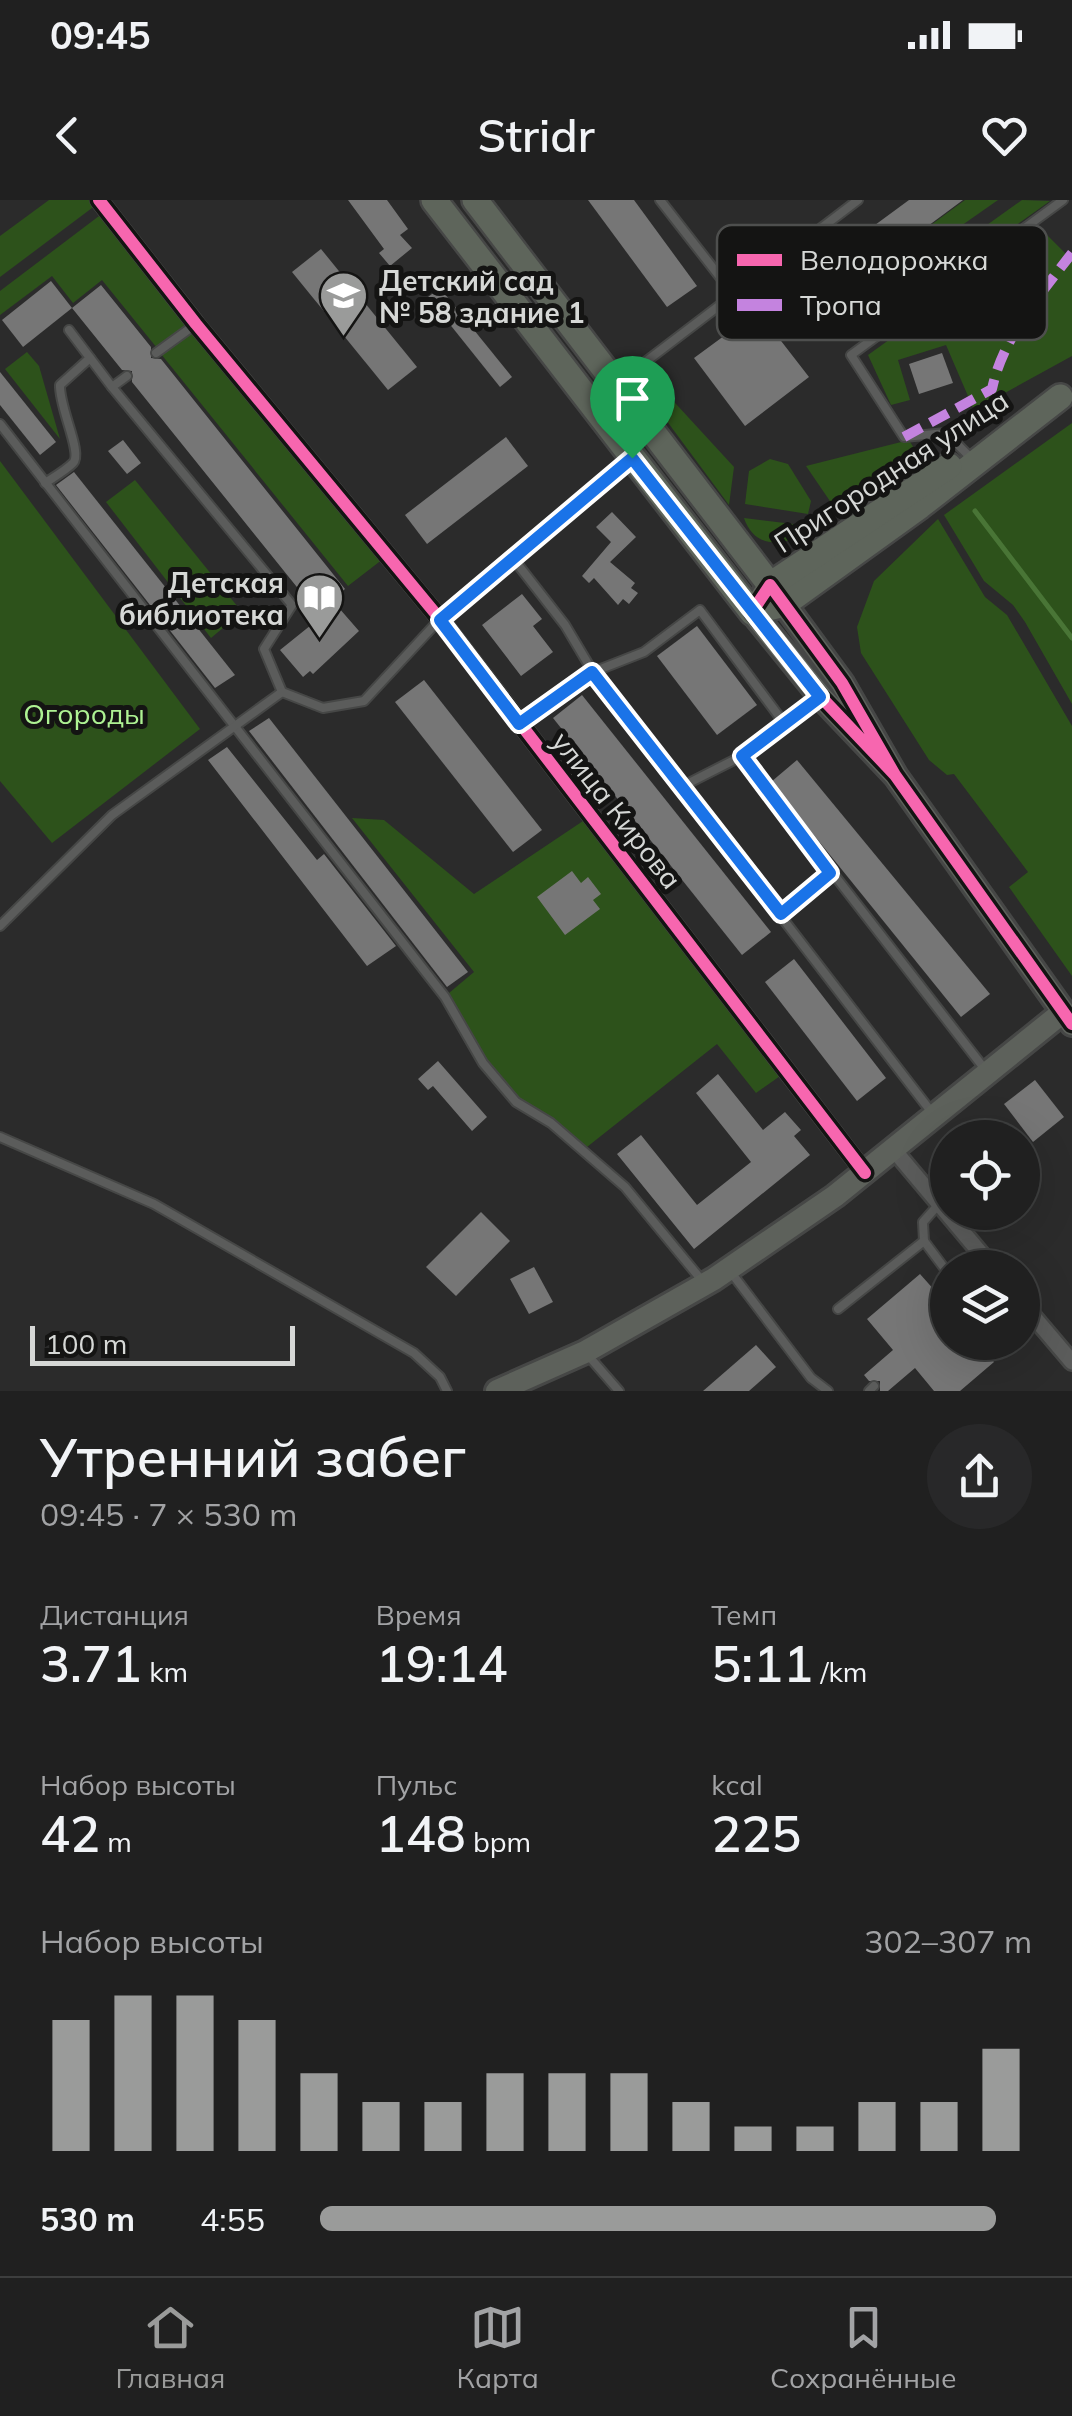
<!DOCTYPE html>
<html lang="ru">
<meta charset="utf-8">
<style>
body{margin:0;font-family:Mulish,sans-serif;background:#282829;color:#f1f3f6;height:100vh;display:flex;flex-direction:column;font-size:38px;white-space:nowrap}
*{box-sizing:border-box;margin:0}
p{font-size:32px;color:#a2a3a5}
.icon{flex:none;width:55px;height:55px;fill:none;stroke:currentColor;stroke-width:2;stroke-linecap:round;stroke-linejoin:round}
.map{position:relative;height:1191px;overflow:hidden}
.sheet{display:flex;flex-direction:column;background:#202020;flex:1}
.sheet>*{flex:none}
.tools{position:absolute;left:930px;top:920px;display:grid;gap:20px}
.tools a{display:grid;place-items:center;width:110px;height:110px;border-radius:50%;background:#202020;box-shadow:0 10px 40px #0002,0 0 0 2px #3d3e3e;font-size:50px}
.scale{position:absolute;left:30px;bottom:25px;width:265px;box-sizing:border-box;padding-left:10px;border:5px solid #d6d8d6;border-top:0;font-size:28px;line-height:35px;white-space:nowrap;color:#d6d8d6;-webkit-text-stroke:8px #141413;paint-order:stroke}
.pin{position:absolute;display:grid;place-items:center;width:85px;height:85px;color:#fff;margin:-102px -42px;border-radius:50% 50% 50% 0;rotate:-45deg;box-shadow:0 0 10px #0007}
.pin .icon{rotate:45deg}
.round{display:grid;place-items:center;flex:none;width:105px;height:105px;border-radius:52px;background:#282829}
.overview{display:flex;align-items:center;justify-content:space-between;height:170px;padding:0 40px}
h1{font-size:55px;font-weight:600;line-height:75px}
.metrics{display:grid;grid-template-columns:repeat(3,1fr);gap:15px;height:170px;padding:10px 40px}
.metrics div{display:grid;align-content:center}
.metrics b{font-size:50px;font-weight:600}
.metrics small{font-size:28px;font-weight:400}
.metrics p{font-size:28px}
.chart{height:280px;padding:20px 40px}
.chart p{display:flex;justify-content:space-between}
.chart svg{width:100%;height:180px;margin-top:10px;stroke:#9a9b9a;stroke-width:6}
ul{padding:0 40px;list-style:none;font-size:32px}
li{display:grid;grid-template-columns:160px 120px 1fr;align-items:center;height:75px}
li i{height:25px;border-radius:12px;background:#9a9b9a}
.status{display:flex;justify-content:space-between;align-items:center;height:70px;padding:0 50px;background:#202020;direction:ltr}
.status svg{height:28px;fill:currentColor}
header{display:flex;justify-content:space-between;align-items:center;height:130px;padding:0 40px;background:#202020;font-size:45px;font-weight:600}
.tab-bar{display:flex;justify-content:space-around;align-items:center;height:140px;border-top:2px solid #3d3e3e;background:#202020;font-size:28px;color:#a2a3a5}
.tab-bar a{display:grid;justify-items:center;gap:5px}
.tab-bar .active{color:#9a9b9a}
.map>svg:first-child{display:block}
.green{fill:#2d521b}
.lines{fill:none;stroke-linecap:round;stroke-linejoin:round}
.stream{stroke:#497536;stroke-width:5}
.building{fill:#767676}
.lane-casing{stroke:#464746;stroke-width:12}
.street-casing{stroke:#464746;stroke-width:20}
.secondary-casing{stroke:#464746;stroke-width:28}
.primary-casing{stroke:#464746;stroke-width:30}
.lane{stroke:#5b5c5b;stroke-width:8}
.street{stroke:#5b5c5b;stroke-width:15}
.secondary{stroke:#5d615b;stroke-width:22}
.primary{stroke:#5e655b;stroke-width:25}
.quiet{stroke:#c483df;stroke-width:10;stroke-dasharray:20 10;stroke-linecap:butt}
.cycleway-casing{stroke:#141413;stroke-width:19}
.cycleway{stroke:#f766af;stroke-width:12}
.route-casing{stroke:#fff;stroke-width:20}
.route{stroke:#1a73e8;stroke-width:12}
.labels{text-anchor:middle;dominant-baseline:central;stroke-width:10;stroke-linejoin:round;paint-order:stroke}
.poi-label{font-size:28px;font-weight:bold;fill:#d6d8d6;stroke:#141413;text-anchor:start}
.street-label{font-size:28px;fill:#d6d8d6;stroke:#141413}
.park-label{font-size:28px;fill:#aef293;stroke:#141413}
.key{fill:#141413;stroke:#4e4f4e;stroke-width:2.5}
.key-label{font-size:28px;fill:#d6d8d6}
</style>
<div class="status"><b>09:45</b><svg viewBox="0 0 49 12"><path d="M0 12V9h3v3zM5 12V6h3v6zM10 12V3h3v9zM15 12V0h3v12zM26 1h20v11H26zM47 4h2v5h-2z"/></svg></div>
<header><svg class="icon" aria-label="back" viewBox="0 0 24 24"><path d="M15 5l-7 7 7 7"/></svg>Stridr<svg class="icon" aria-label="heart" viewBox="0 0 24 24"><path d="M12 20l-8-8c-3-5 5-10 8-4 3-6 11-1 8 4z"/></svg></header>
<div class="map">
<svg width="1072" height="1191" viewBox="0 0 1072 1191">
<rect width="100%" height="100%" fill="#2b2b2b"/>
<g class="green">
<polygon points="49,0 93,0 96,5 0,77 0,36"/>
<polygon points="965,0 998,0 805,135 796,124"/>
<polygon points="1022,0 1050,1 857,138 847,125"/>
<polygon points="103,13 190,124 157,148 102,80 73,103 52,76 0,115 0,91"/>
<polygon points="1042,30 1072,60 1072,156 974,210 946,145 898,160 910,200 891,205 868,155"/>
<polygon points="194,129 383,359 348,386 161,154"/>
<polygon points="27,152 39,166 60,239 5,169"/>
<polygon points="654,180 734,267 729,305 649,197"/>
<polygon points="1072,223 1072,504 1025,422 1013,405 984,381 944,315"/>
<polygon points="909,240 921,260 834,307 806,266"/>
<polygon points="770,259 788,264 811,301 808,314 745,304 749,271"/>
<polygon points="0,261 200,529 52,643 0,581"/>
<polygon points="135,280 242,412 211,438 106,302"/>
<path d="M744,318L810,326L812,330C787,346 755,351 744,318Z"/>
<polygon points="938,319 985,397 1007,415 1072,526 1072,776 1009,687 1028,672 954,574 947,575 929,560 861,453 857,427 874,381"/>
<polygon points="352,618 384,620 474,694 583,621 783,874 756,893 717,844 587,947 518,898 487,861 449,793 474,772"/>
</g>
<g class="lines">
<polyline class="stream" points="975,311 1072,438"/>
</g>
<g class="building">
<polygon points="348,0 387,0 408,29 400,35 412,48 390,66 379,53 384,49"/>
<polygon points="588,0 634,0 697,86 667,107"/>
<polygon points="909,0 963,0 778,137 809,177 745,226 694,158"/>
<polygon points="321,49 417,167 388,190 292,72"/>
<polygon points="51,81 72,108 23,147 2,120"/>
<polygon points="101,85 151,147 151,158 161,159 345,389 332,400 359,431 313,474 310,471 303,477 280,450 321,417 132,182 132,171 122,170 72,108"/>
<polygon points="440,88 512,177 500,187 428,97"/>
<polygon points="942,153 953,183 919,194 909,164"/>
<polygon points="0,172 56,242 40,255 0,205"/>
<polygon points="506,237 528,266 427,344 405,315"/>
<polygon points="123,240 141,263 127,274 108,251"/>
<polygon points="74,272 235,475 215,488 56,285"/>
<polygon points="612,312 636,337 610,362 635,383 631,388 638,393 629,404 623,399 618,405 594,378 589,383 582,376 611,342 596,327"/>
<polygon points="522,394 542,419 533,426 553,452 521,476 482,425"/>
<polygon points="697,426 757,505 717,535 657,456"/>
<polygon points="424,480 542,630 513,652 395,502"/>
<polygon points="582,495 771,732 742,755 553,518"/>
<polygon points="269,518 468,772 447,787 249,531"/>
<polygon points="227,547 317,660 324,654 396,746 367,766 208,560"/>
<polygon points="797,560 990,794 961,817 771,582"/>
<polygon points="572,671 581,683 588,677 601,694 593,700 600,709 565,735 537,697"/>
<polygon points="794,759 886,878 857,901 765,782"/>
<polygon points="438,861 487,917 472,931 433,886 428,890 418,879"/>
<polygon points="718,874 763,930 785,912 801,930 794,936 810,955 694,1049 617,954 641,935 697,1005 751,962 696,893"/>
<polygon points="1035,880 1064,917 1033,942 1004,904"/>
<polygon points="481,1012 510,1041 456,1096 426,1067"/>
<polygon points="534,1067 553,1102 529,1114 510,1079"/>
<polygon points="920,1074 936,1092 931,1097 948,1116 948,1142 978,1142 994,1162 960,1191 934,1191 915,1168 888,1191 880,1191 880,1181 869,1181 864,1175 893,1150 867,1119"/>
<polygon points="756,1145 776,1167 749,1191 703,1191"/>
</g>
<g class="lines">
<defs>
<g id="lane">
<polyline points="660,0 734,95"/>
<polyline points="69,130 112,187"/>
<polyline points="156,153 196,124"/>
<polyline points="127,176 112,187 292,405 264,449 282,492"/>
<polyline points="619,182 858,0"/>
<polyline points="0,224 445,797 483,863 516,902 551,923 625,987 704,1083"/>
<polyline points="968,255 946,233 904,237 851,155 1063,0"/>
<path d="M45,283C54,277 65,271 73,263C83,253 59,208 60,185L90,158"/>
<polyline points="512,357 565,425 593,472 933,914"/>
<polyline points="819,498 742,556 987,872"/>
<polyline points="520,524 593,472 644,452 700,410 784,523"/>
<polyline points="681,587 742,556"/>
<polyline points="781,714 830,673"/>
<polyline points="0,726 112,615 282,492 323,508 364,501 440,419 628,261"/>
<polyline points="0,937 154,1004 414,1153 440,1177 447,1191"/>
<polyline points="939,1004 923,1022 924,1041 948,1073"/>
<polyline points="730,1071 811,1178 828,1191"/>
<polyline points="838,1109 924,1041"/>
<polyline points="1001,1142 1006,1149"/>
<polyline points="586,1153 619,1191"/>
<polyline points="869,1191 874,1186"/>
</g>
<g id="street">
<polyline points="99,0 196,124 440,419 865,973"/>
<polyline points="894,950 993,1068"/>
<polyline points="1022,1103 1072,1162"/>
</g>
<g id="secondary">
<polyline points="895,575 842,483 770,385 752,412 821,497 895,575 1072,824"/>
<polyline points="497,1191 585,1152 714,1079 835,996 1063,812"/>
</g>
<g id="primary">
<polyline points="434,0 752,412 784,404 920,306 1060,197"/>
<polyline points="475,0 770,385 949,266"/>
</g>
</defs>
<use href="#lane" class="lane-casing"/>
<use href="#street" class="street-casing"/>
<use href="#secondary" class="secondary-casing"/>
<use href="#primary" class="primary-casing"/>
<use href="#lane" class="lane"/>
<use href="#street" class="street"/>
<use href="#secondary" class="secondary"/>
<use href="#primary" class="primary"/>
<path class="quiet" d="M904,237L992,189C1003,137 1040,95 1072,53"/>
<defs>
<g id="cycleway">
<polyline points="99,0 196,124 440,419 865,973"/>
<polyline points="895,575 842,483 770,385 752,412 821,497 895,575 1072,824"/>
</g>
</defs>
<use href="#cycleway" class="cycleway-casing"/>
<use href="#cycleway" class="cycleway"/>
</g>
<g class="lines">
<defs>
<polygon id="route" points="632,258 820,497 742,556 830,673 781,714 592,472 519,524 440,420"/>
</defs>
<use href="#route" class="route-casing"/>
<use href="#route" class="route"/>
</g>
<defs>
<symbol id="school-pin" viewBox="-11 -11 22 30"><path d="M0 17L-7.5 6A9.5 9.5 0 1 1 7.5 6Z" fill="#9a9b9a" stroke="#141413"/><path d="M0-5L7-2L0 1L-7-2ZM-4 1L0 2.5L4 1V4Q0 6-4 4Z" fill="#fff"/></symbol>
<symbol id="library-pin" viewBox="-11 -11 22 30"><path d="M0 17L-7.5 6A9.5 9.5 0 1 1 7.5 6Z" fill="#9a9b9a" stroke="#141413"/><path d="M-6-4Q-3-5.5-.7-3.5V5Q-3 3-6 4ZM6-4Q3-5.5 .7-3.5V5Q3 3 6 4Z" fill="#fff"/></symbol>
</defs>
<g fill-rule="evenodd">
<use href="#school-pin" x="316" y="68" width="55" height="75"/>
<use href="#library-pin" x="292" y="370" width="55" height="75"/>
</g>
<g class="labels">
<g class="poi-label">
<text x="379" y="80">Детский сад<tspan x="379" dy="32">№ 58 здание 1</tspan></text>
<text x="284" y="382" text-anchor="end">Детская<tspan x="284" dy="32">библиотека</tspan></text>
</g>
<g class="street-label">
<text transform="translate(891 271) rotate(-33)">Пригородная улица</text>
<text transform="translate(617 610) rotate(52)">улица Кирова</text>
</g>
<g class="park-label">
<text x="84" y="513">Огороды</text>
</g>
</g>
<rect x="717" y="25" width="330" height="115" rx="15" class="key"/>
<rect x="737" y="54" width="45" height="12" fill="#f766af"/>
<rect x="737" y="99" width="45" height="12" fill="#c483df"/>
<g class="key-label">
<text x="800" y="70">Велодорожка</text>
<text x="800" y="115">Тропа</text>
</g>
</svg>
<div class="tools">
<a><svg class="icon" aria-label="locate" viewBox="0 0 24 24"><circle cx="12" cy="12" r="6"/><path d="M12 2v4M12 18v4M2 12h4M18 12h4"/></svg></a>
<a><svg class="icon" aria-label="layers" viewBox="0 0 24 24"><path d="M12 4l9 5-9 5-9-5zM3 14l9 5 9-5"/></svg></a>
</div>
<div class="scale">100 m</div>
<div class="pin" style="left:632px;top:258px;background:#1e9e55"><svg class="icon" aria-label="arrive" viewBox="0 0 24 24"><path d="M6 21V4h12l-3 4 3 4H6"/></svg></div>
</div>
<section class="sheet">
<div class="overview"><div><h1>Утренний забег</h1><p>09:45 · 7 × 530 m</p></div><a class="round"><svg class="icon" aria-label="share" viewBox="0 0 24 24"><path d="M12 15V3M7 8l5-5 5 5M5 13v7h14v-7"/></svg></a></div>
<div class="metrics">
<div><p>Дистанция</p><b>3.71<small> km</small></b></div>
<div><p>Время</p><b>19:14</b></div>
<div><p>Темп</p><b>5:11<small> /km</small></b></div>
</div>
<div class="metrics">
<div><p>Набор высоты</p><b>42<small> m</small></b></div>
<div><p>Пульс</p><b>148<small> bpm</small></b></div>
<div><p>kcal</p><b>225</b></div>
</div>
<div class="chart"><p><span>Набор высоты</span>302–307 m</p>
<svg viewBox="0 0 160 44" preserveAspectRatio="none"><path d="M5 44V12M15 44V6M25 44V6M35 44V12M45 44V25M55 44V32M65 44V32M75 44V25M85 44V25M95 44V25M105 44V32M115 44V38M125 44V38M135 44V32M145 44V32M155 44V19"/></svg>
</div>
<ul>
<li><b>530 m</b>4:55<i style="width:95%"></i></li>
</ul>
</section>
<nav class="tab-bar">
<a class="active"><svg class="icon" aria-label="home" viewBox="0 0 24 24"><path d="M3 11l9-7 9 7M6 9v11h12V9"/></svg>Главная</a>
<a><svg class="icon" aria-label="map" viewBox="0 0 24 24"><path d="M3 6l6-2 6 2 6-2v14l-6 2-6-2-6 2zM9 4v14M15 6v14"/></svg>Карта</a>
<a><svg class="icon" aria-label="saved" viewBox="0 0 24 24"><path d="M7 4h10v16l-5-4-5 4z"/></svg>Сохранённые</a>
</nav>
